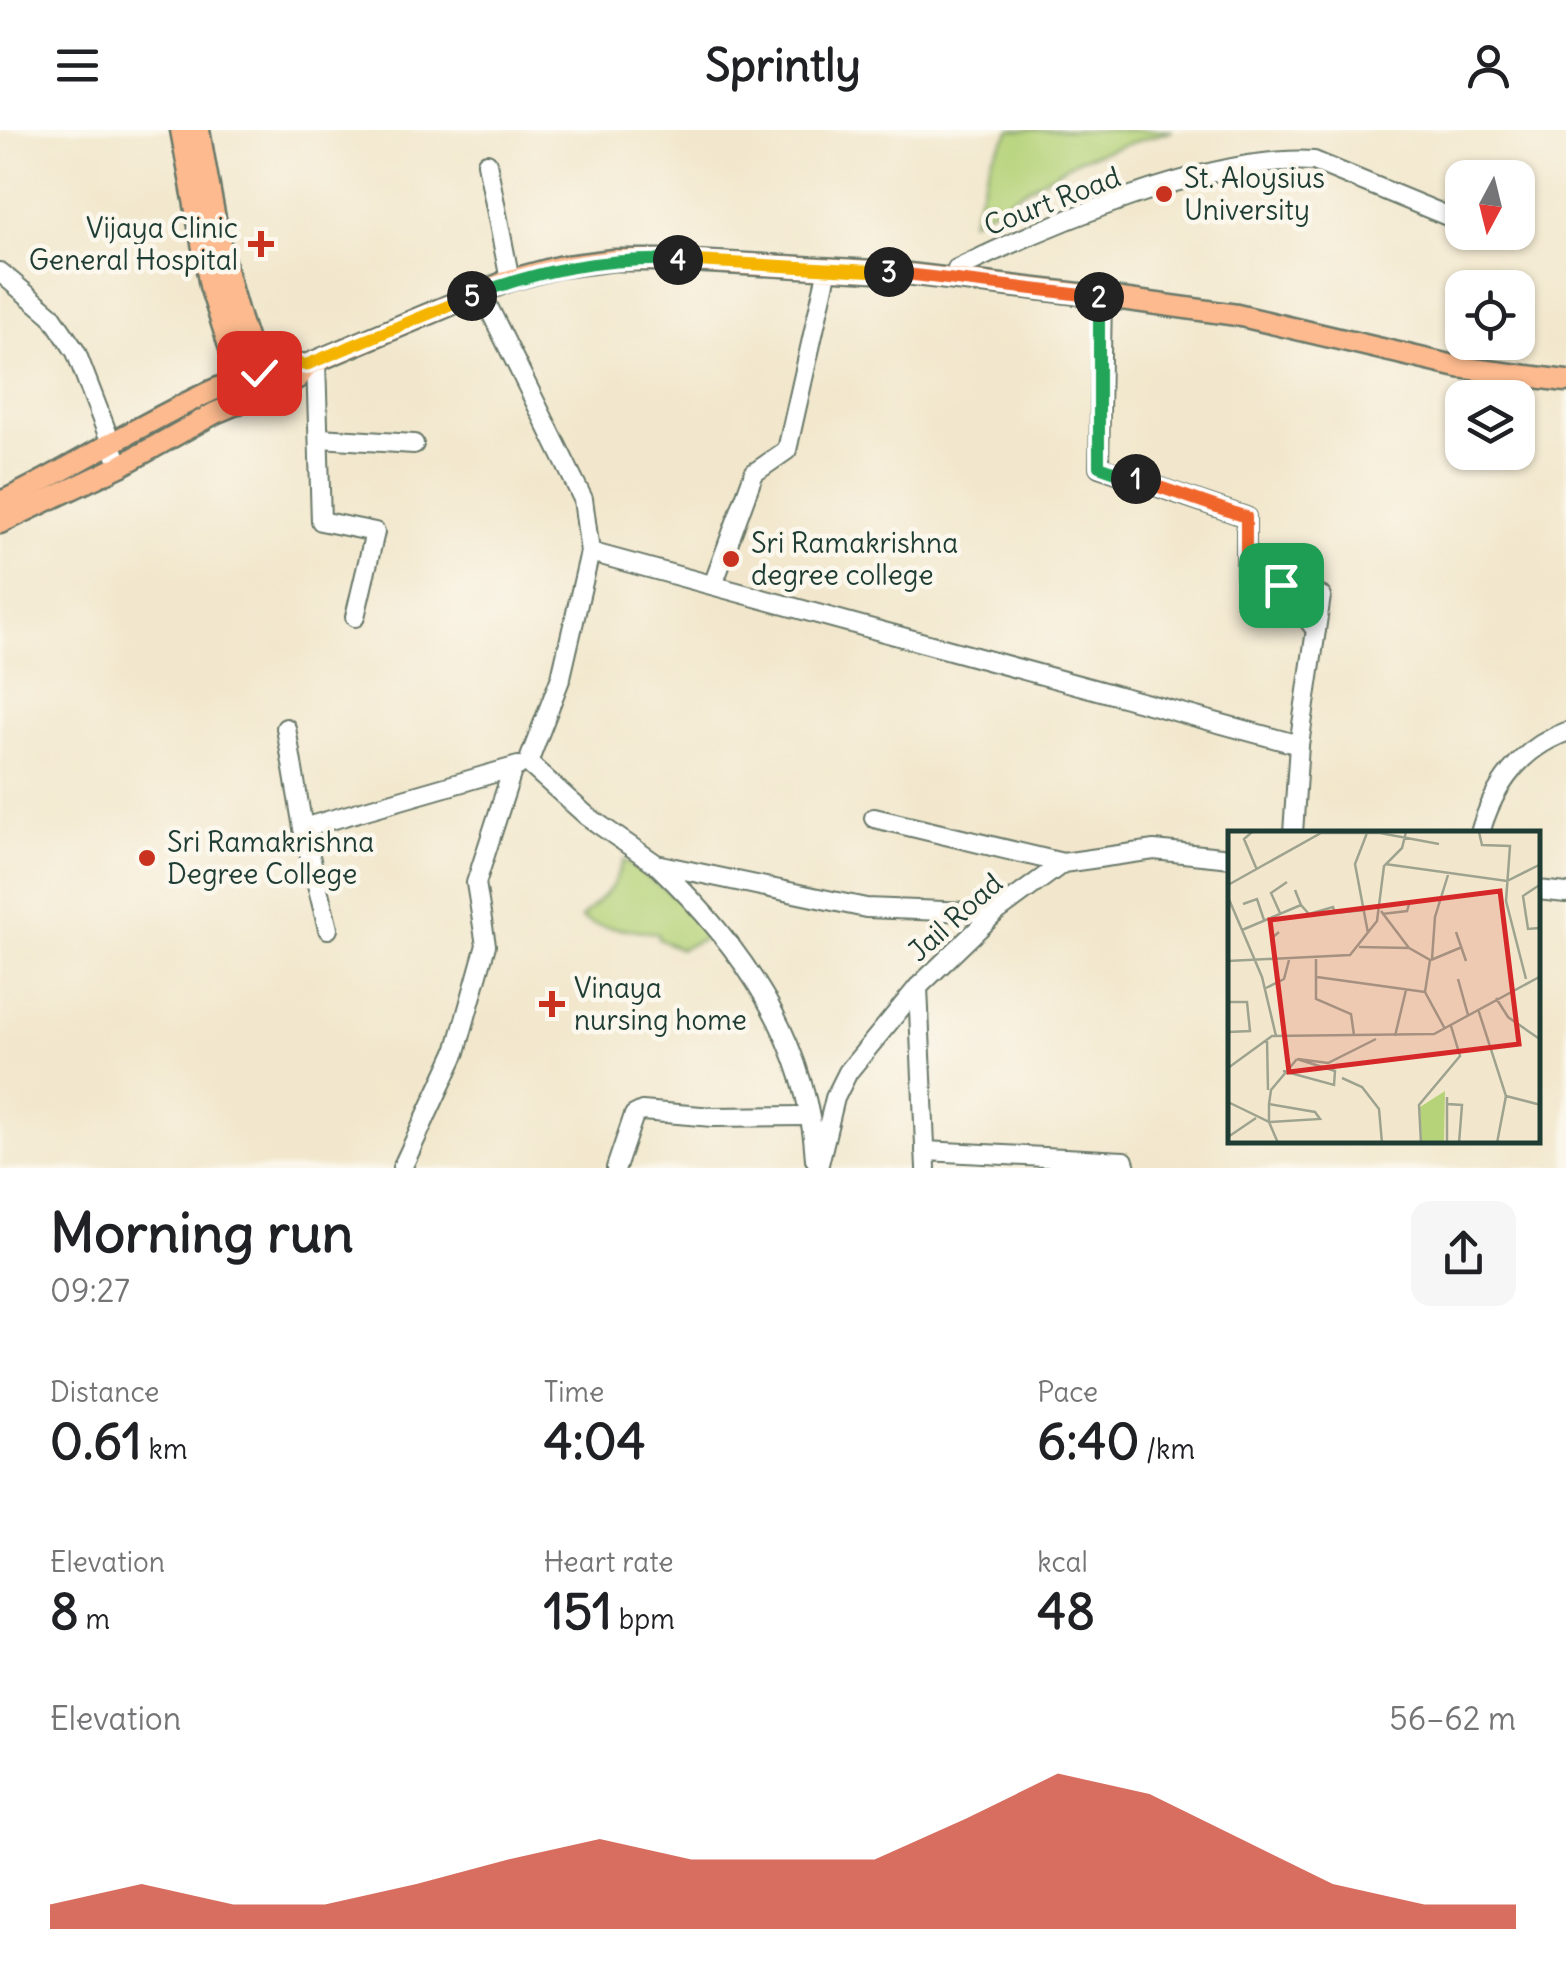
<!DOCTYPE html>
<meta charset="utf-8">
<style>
body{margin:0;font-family:Delius,sans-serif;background:#f6f6f6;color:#202124;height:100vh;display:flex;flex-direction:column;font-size:38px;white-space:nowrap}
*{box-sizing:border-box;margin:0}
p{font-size:32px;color:#757577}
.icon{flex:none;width:55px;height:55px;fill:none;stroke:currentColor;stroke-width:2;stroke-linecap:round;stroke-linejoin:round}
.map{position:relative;height:1038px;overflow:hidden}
.panel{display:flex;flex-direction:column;background:#fff;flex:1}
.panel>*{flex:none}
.needle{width:65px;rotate:187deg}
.buttons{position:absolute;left:1445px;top:30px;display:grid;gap:20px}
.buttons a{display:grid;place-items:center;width:90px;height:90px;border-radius:20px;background:#fff;box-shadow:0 2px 8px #0004;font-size:50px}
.pin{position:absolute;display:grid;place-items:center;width:85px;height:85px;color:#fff;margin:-42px;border-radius:20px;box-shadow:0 5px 15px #0006}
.km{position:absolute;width:50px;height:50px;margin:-25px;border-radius:50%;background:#222;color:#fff;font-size:28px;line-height:50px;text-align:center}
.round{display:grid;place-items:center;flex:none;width:105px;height:105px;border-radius:20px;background:#f6f6f6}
.summary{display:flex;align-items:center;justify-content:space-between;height:170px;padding:0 50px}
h1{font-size:55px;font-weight:700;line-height:75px}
.metrics{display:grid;grid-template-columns:repeat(3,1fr);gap:15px;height:170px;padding:10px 50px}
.metrics div{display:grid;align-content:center}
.metrics b{font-size:50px;font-weight:700}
.metrics small{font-size:28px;font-weight:400}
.metrics p{font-size:28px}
.chart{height:280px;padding:20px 50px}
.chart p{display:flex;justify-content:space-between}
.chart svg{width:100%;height:180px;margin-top:10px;fill:#c8321e;opacity:.7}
header{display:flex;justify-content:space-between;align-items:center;height:130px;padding:0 50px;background:#fff;font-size:45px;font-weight:700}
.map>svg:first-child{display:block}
.green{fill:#b6d37a;stroke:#6a8857;stroke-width:2.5}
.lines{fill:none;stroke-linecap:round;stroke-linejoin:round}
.minor-casing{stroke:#697869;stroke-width:22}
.major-casing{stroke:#697869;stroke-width:25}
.minor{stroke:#fff;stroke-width:18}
.major{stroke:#fcba8e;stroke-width:20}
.split-1-casing{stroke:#fff;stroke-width:20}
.split-2-casing{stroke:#fff;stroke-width:20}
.split-3-casing{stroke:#fff;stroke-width:20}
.split-4-casing{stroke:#fff;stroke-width:20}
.split-5-casing{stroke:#fff;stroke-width:20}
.split-6-casing{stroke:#fff;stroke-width:20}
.split-1{stroke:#f0652b;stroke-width:12}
.split-2{stroke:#22a559;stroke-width:12}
.split-3{stroke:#f0652b;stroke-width:12}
.split-4{stroke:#f5b400;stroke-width:12}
.split-5{stroke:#22a559;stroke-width:12}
.split-6{stroke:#f5b400;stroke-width:12}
.poi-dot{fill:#c8321e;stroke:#fbf7ec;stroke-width:4}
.labels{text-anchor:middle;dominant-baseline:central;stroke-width:9;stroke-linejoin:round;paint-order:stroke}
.poi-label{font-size:28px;fill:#1f3d34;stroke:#fbf7ec;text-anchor:start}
.street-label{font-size:28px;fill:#1f3d34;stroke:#fbf7ec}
.inset-road{fill:none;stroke:#9ea38f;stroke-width:2.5}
.view{fill:#d62828;fill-opacity:0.15;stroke:#d62828;stroke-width:5}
.inset-edge{fill:none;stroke:#1f3d34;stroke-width:5}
</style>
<header><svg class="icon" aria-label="menu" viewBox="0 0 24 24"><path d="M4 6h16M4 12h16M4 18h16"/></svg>Sprintly<svg class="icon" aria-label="person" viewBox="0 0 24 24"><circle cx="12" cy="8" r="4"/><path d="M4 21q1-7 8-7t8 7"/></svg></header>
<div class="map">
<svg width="1566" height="1038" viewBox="0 0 1566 1038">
<rect width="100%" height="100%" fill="#fbf7ec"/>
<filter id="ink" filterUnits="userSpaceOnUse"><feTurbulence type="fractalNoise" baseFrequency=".01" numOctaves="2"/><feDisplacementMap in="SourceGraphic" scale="20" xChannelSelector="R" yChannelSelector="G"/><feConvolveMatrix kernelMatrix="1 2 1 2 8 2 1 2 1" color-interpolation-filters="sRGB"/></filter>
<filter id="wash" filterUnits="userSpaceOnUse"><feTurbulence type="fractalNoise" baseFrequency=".0048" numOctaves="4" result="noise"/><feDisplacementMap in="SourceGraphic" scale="40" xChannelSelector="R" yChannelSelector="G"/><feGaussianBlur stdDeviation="2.25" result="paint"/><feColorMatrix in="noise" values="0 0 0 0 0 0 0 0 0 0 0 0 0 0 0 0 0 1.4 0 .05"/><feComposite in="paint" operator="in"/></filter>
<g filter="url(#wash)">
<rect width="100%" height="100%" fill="#f2e7cc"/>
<g class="green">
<polygon points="1011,0 1173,0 1079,29 971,91 992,27"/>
<path d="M624,730L691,779L706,808L680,819L658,809V804C632,796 602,802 581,788L611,758Z"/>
</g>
</g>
<g filter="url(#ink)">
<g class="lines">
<defs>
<g id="minor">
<polyline points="487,33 510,150"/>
<polyline points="0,142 51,185 76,222 116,326"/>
<path d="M955,148L957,139C1047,95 1214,24 1314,31L1462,92"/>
<polyline points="481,162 583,369 590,422 561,547 528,633 587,686 656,734 866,778 995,783"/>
<polyline points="1102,167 1099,337 1246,387 1246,446 1321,466 1299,615 1293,703"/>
<polyline points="316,231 321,391 375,402 355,487"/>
<polyline points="320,308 414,314"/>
<polyline points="590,422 1299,615"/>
<polyline points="713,455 754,343 787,320 828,138"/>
<polyline points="1281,455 1316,500"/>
<polyline points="286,598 303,698 328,799"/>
<polyline points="874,688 1063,733"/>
<polyline points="303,698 518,636"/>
<path d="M1480,703C1493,657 1520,619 1566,602"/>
<path d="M657,735C741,815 808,910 815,1029"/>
<polyline points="1538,760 1566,763"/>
<polyline points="918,857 926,1038"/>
<polyline points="925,1021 1124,1031 1126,1038"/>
<polyline points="402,1038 456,922 486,815 476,753 513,638"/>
<polyline points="616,1038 634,985 642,981 713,987 809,986"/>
<polyline points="818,1038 835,968 848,942 918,857 995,783 1063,733 1154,720 1231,728"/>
</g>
<g id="major">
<polyline points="181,0 210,156 243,260"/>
<path d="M199,0C214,87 228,173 264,254"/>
<path d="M0,372C67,345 244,224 307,235L510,150L558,137L613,130H672L892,142L1114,168L1237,185L1458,237L1566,251"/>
<polyline points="0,393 120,336 215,283 298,248 307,235"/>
</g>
</defs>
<use href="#minor" class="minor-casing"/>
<use href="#major" class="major-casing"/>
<use href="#minor" class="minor"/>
<use href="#major" class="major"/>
</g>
</g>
<g class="lines" filter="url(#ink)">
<defs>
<polyline id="split-1" points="1136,349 1246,387 1246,446 1281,455"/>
<polyline id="split-2" points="1099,167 1099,336 1136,349"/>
<polyline id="split-3" points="889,142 1099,167"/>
<polyline id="split-4" points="678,130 889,142"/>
<path id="split-5" d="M472,166C541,139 604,128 678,130"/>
<polyline id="split-6" points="259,243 290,232 306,235 472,166"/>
</defs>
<use href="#split-1" class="split-1-casing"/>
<use href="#split-2" class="split-2-casing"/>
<use href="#split-3" class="split-3-casing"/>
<use href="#split-4" class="split-4-casing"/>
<use href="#split-5" class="split-5-casing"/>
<use href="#split-6" class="split-6-casing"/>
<use href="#split-1" class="split-1"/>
<use href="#split-2" class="split-2"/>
<use href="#split-3" class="split-3"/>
<use href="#split-4" class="split-4"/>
<use href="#split-5" class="split-5"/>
<use href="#split-6" class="split-6"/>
</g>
<g class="poi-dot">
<circle cx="1164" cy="64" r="10"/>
<path d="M256 99h10v10h10v10h-10v10h-10v-10h-10v-10h10z"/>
<circle cx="731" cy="429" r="10"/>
<circle cx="147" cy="728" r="10"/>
<path d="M547 859h10v10h10v10h-10v10h-10v-10h-10v-10h10z"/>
</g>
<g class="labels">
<g class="poi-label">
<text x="1184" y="48">St. Aloysius<tspan x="1184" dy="32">University</tspan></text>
<text x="238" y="98" text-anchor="end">Vijaya Clinic<tspan x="238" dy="32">General Hospital</tspan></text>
<text x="751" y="413">Sri Ramakrishna<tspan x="751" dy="32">degree college</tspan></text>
<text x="167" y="712">Sri Ramakrishna<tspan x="167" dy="32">Degree College</tspan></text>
<text x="574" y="858">Vinaya<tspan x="574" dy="32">nursing home</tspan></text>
</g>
<g class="street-label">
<text transform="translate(1052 71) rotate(-21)">Court Road</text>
<text transform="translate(955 787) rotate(-42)">Jail Road</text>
</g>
</g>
<g transform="translate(1228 701)">
<rect width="312" height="312" fill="#f2e7cc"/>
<path d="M217,260L216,312H194L192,276Z" fill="#b6d37a"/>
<path class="inset-road" d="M24,1L16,8L29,39M251,1L254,14L282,15L278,70L298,148M139,2L127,33L140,102M157,33L279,50L313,33M313,53L295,65L300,98L311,97L313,64M0,54L93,2H152L211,13M0,66L34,146L48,205M15,73L29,68L36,89M73,74L81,83L105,76L107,82L137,79M153,80L181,117M52,82L43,62L59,51M154,83L179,80L182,70M14,99L73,74L67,59M228,101L238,130M131,116L181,117L202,129L197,161L217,198M88,128V168L123,183L126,204M204,128L207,86L220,44M47,129L44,107L51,101M203,129L234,116M0,130L122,124L149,90L156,35L174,17L178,1M89,146L197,161M230,148L240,184M38,157L56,148L61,129M268,167L280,186L313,209M0,171H19L22,200L0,201M250,178L278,265L269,312M167,205L178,159M39,208L40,259M70,228L100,232L148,208M0,237L44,205L206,203L313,145M55,240L106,254L107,240L69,228M114,247L134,256L151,278L154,312M278,265L313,274M219,266V312M0,271L41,291L50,312M41,273L87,281L92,288L41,291V273L43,259L69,228M219,273L234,274L231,312M0,306L28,287M193,312L191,274L232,225L223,195"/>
<path class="view" d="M272,60L291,213L61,241L42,89Z"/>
<rect width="312" height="312" class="inset-edge"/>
</g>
</svg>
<div class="buttons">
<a><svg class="needle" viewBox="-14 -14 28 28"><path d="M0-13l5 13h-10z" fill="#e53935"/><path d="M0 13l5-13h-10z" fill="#757577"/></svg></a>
<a><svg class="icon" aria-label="locate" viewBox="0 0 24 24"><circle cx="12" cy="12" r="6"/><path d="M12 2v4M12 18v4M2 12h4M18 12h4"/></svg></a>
<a><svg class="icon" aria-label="layers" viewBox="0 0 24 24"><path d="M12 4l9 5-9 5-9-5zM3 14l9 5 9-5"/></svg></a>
</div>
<div class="pin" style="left:1281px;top:455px;background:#1e9e55"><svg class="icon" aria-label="arrive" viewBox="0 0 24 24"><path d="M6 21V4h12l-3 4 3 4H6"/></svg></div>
<div class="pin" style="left:259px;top:243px;background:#d93025"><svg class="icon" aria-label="check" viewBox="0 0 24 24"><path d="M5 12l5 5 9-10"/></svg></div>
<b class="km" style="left:1136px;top:349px">1</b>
<b class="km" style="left:1099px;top:167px">2</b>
<b class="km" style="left:889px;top:142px">3</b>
<b class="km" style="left:678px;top:130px">4</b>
<b class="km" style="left:472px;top:166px">5</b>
</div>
<section class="panel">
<div class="summary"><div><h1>Morning run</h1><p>09:27</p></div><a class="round"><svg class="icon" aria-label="share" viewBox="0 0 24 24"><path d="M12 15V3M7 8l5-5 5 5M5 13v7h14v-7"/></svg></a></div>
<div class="metrics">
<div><p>Distance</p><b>0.61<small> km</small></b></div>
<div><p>Time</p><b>4:04</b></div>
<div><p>Pace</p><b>6:40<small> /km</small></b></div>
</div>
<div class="metrics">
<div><p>Elevation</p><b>8<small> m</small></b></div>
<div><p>Heart rate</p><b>151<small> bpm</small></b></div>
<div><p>kcal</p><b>48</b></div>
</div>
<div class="chart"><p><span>Elevation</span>56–62 m</p>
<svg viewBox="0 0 160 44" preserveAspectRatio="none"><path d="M0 44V38L10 33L20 38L30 38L40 33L50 27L60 22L70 27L80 27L90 27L100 17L110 6L120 11L130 22L140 33L150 38L160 38V44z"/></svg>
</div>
</section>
